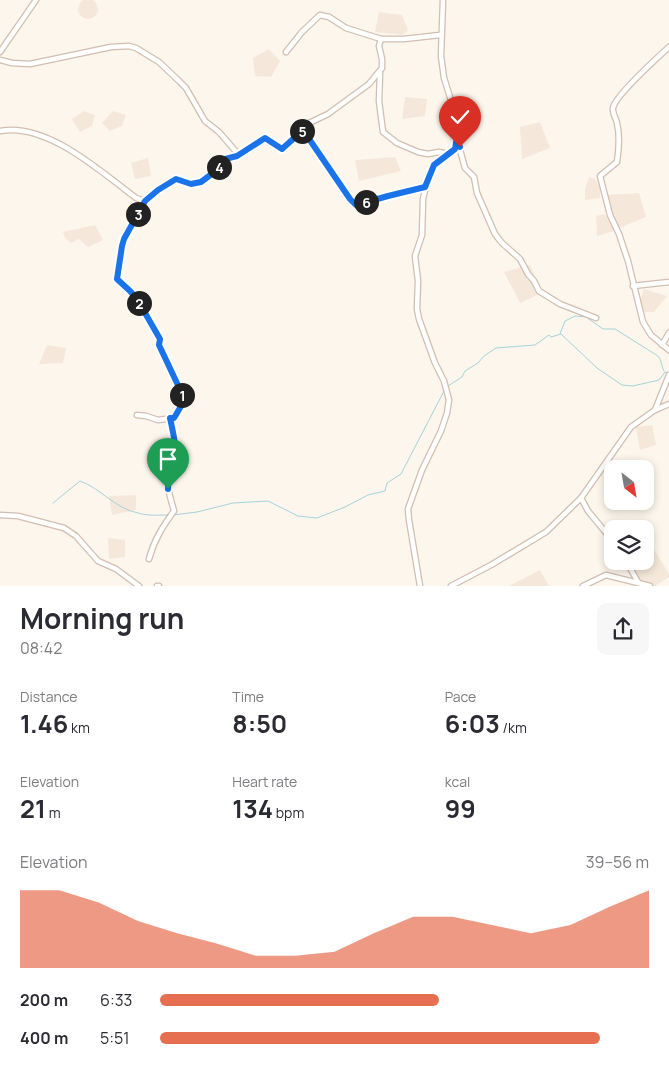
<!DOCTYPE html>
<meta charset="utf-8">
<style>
body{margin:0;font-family:Manrope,sans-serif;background:#f7f7f7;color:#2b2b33;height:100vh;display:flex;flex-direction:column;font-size:19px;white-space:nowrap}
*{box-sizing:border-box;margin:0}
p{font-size:16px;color:#7c7c81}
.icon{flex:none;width:28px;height:28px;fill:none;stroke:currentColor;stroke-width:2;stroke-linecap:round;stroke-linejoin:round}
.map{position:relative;height:586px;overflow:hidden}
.panel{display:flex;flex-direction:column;background:#fff;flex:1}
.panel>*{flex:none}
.needle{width:32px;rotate:149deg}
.controls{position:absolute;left:604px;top:460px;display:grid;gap:10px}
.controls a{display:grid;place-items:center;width:50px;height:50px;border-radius:10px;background:#fff;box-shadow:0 2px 8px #0003;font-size:25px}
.pin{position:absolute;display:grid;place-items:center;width:42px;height:42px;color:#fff;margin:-51px -21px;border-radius:50% 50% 50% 0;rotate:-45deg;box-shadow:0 0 5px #0007}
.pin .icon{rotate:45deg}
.km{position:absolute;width:25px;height:25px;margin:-12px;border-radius:50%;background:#222;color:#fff;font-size:14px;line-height:25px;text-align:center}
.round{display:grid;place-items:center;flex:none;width:52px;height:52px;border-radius:10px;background:#f7f7f7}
.head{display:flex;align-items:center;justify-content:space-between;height:85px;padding:0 20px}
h1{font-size:28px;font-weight:700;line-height:38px}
.metrics{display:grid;grid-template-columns:repeat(3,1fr);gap:8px;height:85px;padding:5px 20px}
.metrics div{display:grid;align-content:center}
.metrics b{font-size:25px;font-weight:700}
.metrics small{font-size:14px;font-weight:400}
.metrics p{font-size:14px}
.chart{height:140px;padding:10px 20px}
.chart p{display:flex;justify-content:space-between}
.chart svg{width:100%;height:90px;margin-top:5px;fill:#e76f51;opacity:.7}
ul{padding:0 20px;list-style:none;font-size:16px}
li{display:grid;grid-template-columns:80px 60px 1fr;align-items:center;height:38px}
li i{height:12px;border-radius:6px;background:#e76f51}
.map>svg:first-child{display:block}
.residential{fill:#f5e8da}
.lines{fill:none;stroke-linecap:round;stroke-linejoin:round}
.stream{stroke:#a5d3da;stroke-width:1}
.minor-casing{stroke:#d1beb0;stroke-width:7}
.minor{stroke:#fff;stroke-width:4.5}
.route-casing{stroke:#fff;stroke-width:10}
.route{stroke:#1a73e8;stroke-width:6}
</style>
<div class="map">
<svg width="669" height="586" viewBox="0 0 669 586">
<rect width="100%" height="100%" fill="#fdf6ec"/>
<g class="residential">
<circle cx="88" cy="9" r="10"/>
<polygon points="379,12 402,15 408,30 403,35 375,32"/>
<polygon points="269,49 280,61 271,77 255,76 253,58"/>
<polygon points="405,97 427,99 425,116 402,119"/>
<polygon points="84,111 95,115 92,126 80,132 72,119"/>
<polygon points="113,111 126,115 122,126 110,131 102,123"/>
<polygon points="540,122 550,148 522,159 520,127"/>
<polygon points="395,157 401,171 359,181 355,160"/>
<polygon points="148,158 151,176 135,179 131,163"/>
<polygon points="589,177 595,179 600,188 600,198 585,200 585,189"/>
<polygon points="639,193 646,217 617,229 608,195"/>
<polygon points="605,214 614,231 597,236 596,216"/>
<polygon points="95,225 103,240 88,247 79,239 71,243 65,238 63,232"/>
<polygon points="530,265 542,293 520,303 504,272"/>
<polygon points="644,289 667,296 654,312 643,312 640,300"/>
<polygon points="47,345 66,348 63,363 39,364"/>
<polygon points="652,425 656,445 640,450 636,427"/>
<polygon points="136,495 136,510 112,515 109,496"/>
<polygon points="108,538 125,540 125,557 109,559"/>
<polygon points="649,541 669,574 669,577 655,586 638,586 620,561 645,561 645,542"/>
<polygon points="540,570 549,586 509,586"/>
</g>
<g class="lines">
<g class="stream">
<path d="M560,334L565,321L575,316L586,317L603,329H615L658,356C662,360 661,366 664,371"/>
<polyline points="448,386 462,377 465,371 478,363 484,356 496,348 535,345 549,335 551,337 561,334 597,368 622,385 633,386 659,380 665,372 669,373"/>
<path d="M53,503L80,481C100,488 116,509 138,513C147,516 159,515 169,515"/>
<polyline points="173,515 197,512 233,503 268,501 298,516 317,518 345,507 368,495 385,491 387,483 401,474 444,391"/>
</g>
<defs>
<g id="minor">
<path d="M669,47C658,57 615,96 613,108C612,113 616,118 617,123C620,136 619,149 617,162L600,176L610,215L619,234L628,261L643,322L651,335L669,350"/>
<polyline points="0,52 36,0"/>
<polyline points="286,52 302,32 320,15 329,17 346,28 381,39"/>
<polyline points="0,60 12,63 30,64 111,47 129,46 136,48 159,62 179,81 186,88 205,121 219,132 239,155"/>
<polyline points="380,73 379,101 383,132 397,143 418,152 428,154 439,152 449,154"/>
<path d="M0,131C47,122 101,172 136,198L145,201L158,190L176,179L191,184L201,182L213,173L225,159L237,156L265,138L283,148L301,132L307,124L328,114L369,84L382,68V59L379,46L381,39H404L440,35"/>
<polyline points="303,131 350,199 357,205 388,196 425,187"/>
<polyline points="457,139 465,168 474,177 477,193 495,234 502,243 520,259 528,274 534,281 539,291 560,304 596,318"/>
<polyline points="633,286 669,282"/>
<polyline points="662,345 669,333"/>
<polyline points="655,410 669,375"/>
<polyline points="137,415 146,416 158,420 173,418 184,400 159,345 160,339 137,299 130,291 117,279 121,246 145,201"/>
<polyline points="581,498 588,511 612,540"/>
<polyline points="0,515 18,516 64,528 76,536 98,561 116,569 139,586"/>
<path d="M149,559C154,540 163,526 174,511L168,489L169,476L176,459L173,429L170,418"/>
<polyline points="626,561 638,582"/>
<polyline points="157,586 159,586"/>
<polyline points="420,586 409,520 408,509 422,470 441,431 447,413 449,400 444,381 435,363 419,319 417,309 418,281 415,256 422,235 423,199 428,178 435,163 450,153 456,146 455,113 444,78 441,56 443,0"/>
<polyline points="451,586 491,565 546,532 581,498 631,427 655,410 669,404"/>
<polyline points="583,586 606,575 650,586"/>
</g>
</defs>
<use href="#minor" class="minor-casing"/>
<use href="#minor" class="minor"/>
</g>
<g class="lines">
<defs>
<path id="route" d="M168,489C168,477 173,473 176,462C178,454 172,427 170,418H174L184,401V398L159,345L160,339L137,299L130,291L117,279L122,246L124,239L145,201L158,190L176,179L191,184L201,182L213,173L225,159L237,156L265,138L282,149L303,130L350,199L356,205L388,196L425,187L434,165L455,149L457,137L460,147"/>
</defs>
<use href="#route" class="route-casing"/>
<use href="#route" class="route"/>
</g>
</svg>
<div class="controls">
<a><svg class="needle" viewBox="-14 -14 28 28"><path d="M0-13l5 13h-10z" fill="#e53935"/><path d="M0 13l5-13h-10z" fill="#7c7c81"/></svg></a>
<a><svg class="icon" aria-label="layers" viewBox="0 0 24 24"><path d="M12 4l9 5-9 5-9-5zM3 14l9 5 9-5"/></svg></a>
</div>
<div class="pin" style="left:168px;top:489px;background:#1e9e55"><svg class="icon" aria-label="arrive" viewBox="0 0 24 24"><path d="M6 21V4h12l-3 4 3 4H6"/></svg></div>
<div class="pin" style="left:460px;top:147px;background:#d93025"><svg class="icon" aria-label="check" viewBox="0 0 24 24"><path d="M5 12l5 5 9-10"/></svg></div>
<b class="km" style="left:182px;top:395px">1</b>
<b class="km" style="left:139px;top:303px">2</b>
<b class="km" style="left:138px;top:214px">3</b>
<b class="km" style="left:219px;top:167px">4</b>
<b class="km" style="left:302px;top:131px">5</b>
<b class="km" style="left:366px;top:202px">6</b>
</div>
<section class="panel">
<div class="head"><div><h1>Morning run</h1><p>08:42</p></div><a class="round"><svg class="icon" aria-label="share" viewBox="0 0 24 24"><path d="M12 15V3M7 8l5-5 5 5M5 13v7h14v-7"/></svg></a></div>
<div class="metrics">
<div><p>Distance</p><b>1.46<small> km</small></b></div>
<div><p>Time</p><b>8:50</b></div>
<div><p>Pace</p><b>6:03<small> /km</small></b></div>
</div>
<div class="metrics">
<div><p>Elevation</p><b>21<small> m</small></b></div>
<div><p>Heart rate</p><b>134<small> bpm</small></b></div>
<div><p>kcal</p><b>99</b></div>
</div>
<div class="chart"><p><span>Elevation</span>39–56 m</p>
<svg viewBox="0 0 160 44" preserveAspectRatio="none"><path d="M0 44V6L10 6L20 12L30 21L40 27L50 32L60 38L70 38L80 36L90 27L100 19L110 19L120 23L130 27L140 23L150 14L160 6V44z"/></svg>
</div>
<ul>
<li><b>200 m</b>6:33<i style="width:57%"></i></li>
<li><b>400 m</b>5:51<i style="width:90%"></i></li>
</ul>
</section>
